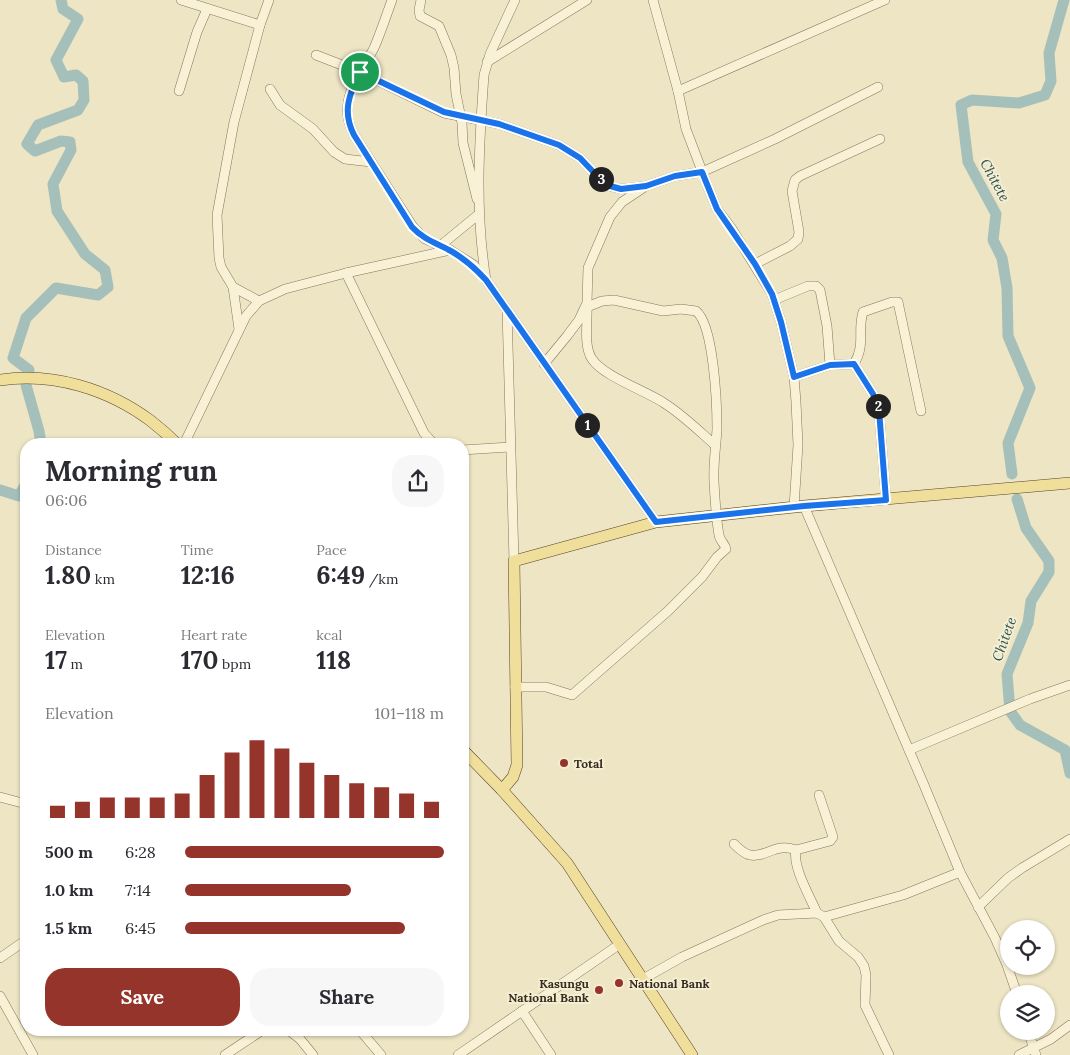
<!DOCTYPE html>
<meta charset="utf-8">
<style>
body{margin:0;font-family:Lora,serif;background:#f7f7f7;color:#2b2b33;height:100vh;display:flex;flex-direction:column;font-size:19px;white-space:nowrap}
*{box-sizing:border-box;margin:0}
p{font-size:16px;color:#7c7c81}
.icon{flex:none;width:28px;height:28px;fill:none;stroke:currentColor;stroke-width:2;stroke-linecap:round;stroke-linejoin:round}
.map{position:relative;flex:1;overflow:hidden}
.sheet{position:absolute;left:20px;top:438px;width:449px;height:598px;display:flex;flex-direction:column;background:#fff;border-radius:20px;box-shadow:0 1px 4px #0004}
.sheet>*{flex:none}
.fabs{position:absolute;left:1000px;top:920px;display:grid;gap:10px}
.fabs a{display:grid;place-items:center;width:55px;height:55px;border-radius:50%;background:#fff;box-shadow:0 1px 4px #0004;font-size:25px}
.pin{position:absolute;display:grid;place-items:center;width:42px;height:42px;color:#fff;margin:-21px;border:2px solid #fff;border-radius:50%;box-shadow:0 1px 5px #0007}
.km{position:absolute;width:25px;height:25px;margin:-12px;border-radius:50%;background:#222;color:#fff;font-size:14px;line-height:25px;text-align:center}
.round{display:grid;place-items:center;flex:none;width:52px;height:52px;border-radius:20px;background:#f7f7f7}
.summary{display:flex;align-items:center;justify-content:space-between;height:85px;padding:0 25px}
h1{font-size:28px;font-weight:700;line-height:38px}
.metrics{display:grid;grid-template-columns:repeat(3,1fr);gap:8px;height:85px;padding:5px 25px}
.metrics div{display:grid;align-content:center}
.metrics b{font-size:25px;font-weight:700}
.metrics small{font-size:14px;font-weight:400}
.metrics p{font-size:14px}
.chart{height:140px;padding:10px 25px}
.chart p{display:flex;justify-content:space-between}
.chart svg{width:100%;height:90px;margin-top:5px;stroke:#95342b;stroke-width:6}
.button{display:flex;gap:10px;margin-top:auto;padding:10px 25px}
.button a{flex:1;height:58px;border-radius:20px;background:#95342b;color:#fff;font-size:20px;font-weight:700;line-height:58px;text-align:center}
.button a+a{background:#f7f7f7;color:#2b2b33}
ul{padding:0 25px;list-style:none;font-size:16px}
li{display:grid;grid-template-columns:80px 60px 1fr;align-items:center;height:38px}
li i{height:12px;border-radius:6px;background:#95342b}
.map>svg:first-child{display:block}
.lines{fill:none;stroke-linecap:round;stroke-linejoin:round}
.river{stroke:#a5c0bb;stroke-width:11}
.minor-casing{stroke:#87765a;stroke-width:10}
.major-casing{stroke:#55442e;stroke-width:12}
.minor{stroke:#f8f1d6;stroke-width:9}
.major{stroke:#f0de9b;stroke-width:11}
.route-casing{stroke:#fff;stroke-width:10}
.route{stroke:#1a73e8;stroke-width:6}
.poi-dot{fill:#95342b;stroke:#f5eed2;stroke-width:2}
.labels{text-anchor:middle;dominant-baseline:central;stroke-width:4;stroke-linejoin:round;paint-order:stroke}
.poi-label{font-size:12px;font-weight:bold;fill:#372c1e;stroke:#f5eed2;text-anchor:start}
.water-label{font-size:14px;font-style:italic;fill:#2d5657;stroke:#f5eed2}
</style>
<div class="map">
<svg width="1070" height="1055" viewBox="0 0 1070 1055">
<rect width="100%" height="100%" fill="#ede5c3"/>
<g class="lines">
<g class="river">
<polyline points="29,370 13,358 26,318 56,288 98,295 108,287 105,270 85,254 57,211 53,184 71,150 70,142 61,141 35,151 27,144 38,125 78,110 84,100 83,81 76,75 64,77 56,60 78,19 63,9 61,0"/>
<polyline points="26,385 39,431 41,444"/>
<polyline points="1012,474 1008,443 1030,388 1008,336 1007,288 1002,258 993,240 996,214 968,162 961,105 972,100 1019,103 1045,95 1051,81 1049,53 1064,0"/>
<polyline points="0,490 19,496 26,483"/>
<polyline points="1017,499 1026,528 1049,561 1049,572 1031,601 1028,623 1007,674 1010,711 1020,725 1065,750 1070,773"/>
</g>
<defs>
<g id="minor">
<polyline points="181,0 260,25"/>
<path d="M392,0C386,16 381,32 374,48C359,77 336,101 354,135L413,227L425,239L450,250"/>
<polyline points="421,0 419,10 420,16 439,26 451,55 454,68 456,94 462,123 463,143 477,199"/>
<polyline points="653,0 678,91 686,129 708,187 717,209 732,229 772,294 781,322 794,377 796,402 798,445 794,507"/>
<polyline points="316,55 360,72 444,113 499,124 559,145 580,158 601,180 609,186 621,189 646,186 675,176 702,172 775,139 878,87"/>
<polyline points="487,62 587,0"/>
<polyline points="270,89 280,105 313,129 334,152 345,159 371,162"/>
<polyline points="179,91 197,32 207,9"/>
<polyline points="678,91 885,0"/>
<polyline points="440,246 479,214"/>
<polyline points="755,264 790,246 798,239 799,232 792,191 795,180 800,176 880,139"/>
<polyline points="346,273 424,433 434,444"/>
<path d="M486,280C475,212 479,143 484,75L490,54L515,0"/>
<polyline points="233,287 259,301"/>
<polyline points="774,300 808,286 816,286 820,290 827,326 830,365"/>
<path d="M587,306C588,322 583,345 592,359C603,376 646,391 664,403C683,415 699,431 715,445"/>
<polyline points="507,310 514,561"/>
<polyline points="239,329 233,287 221,267 219,258 217,215 234,122 260,25 269,0"/>
<polyline points="544,364 567,336 579,320 587,303 588,268 610,217 622,202 643,188"/>
<path d="M854,364C866,344 857,331 863,312L892,302H898L921,411"/>
<polyline points="794,377 830,365 854,364 873,394 879,410 886,500"/>
<polyline points="184,444 246,316 259,301 285,289 346,273 450,250 474,265 486,280 656,522"/>
<polyline points="462,450 510,447"/>
<polyline points="804,506 924,785 960,872 995,938 1007,965 1017,994"/>
<path d="M515,687H546L572,695L668,611L702,577L717,557L726,549C725,544 720,541 719,535C716,518 715,500 714,482C713,464 716,447 717,429C717,405 714,325 696,311L681,309L663,311L614,300L602,301L587,307"/>
<polyline points="909,750 1030,699 1070,685"/>
<polyline points="0,797 26,804"/>
<path d="M734,844C738,848 744,854 750,855C766,858 776,842 796,850"/>
<polyline points="978,907 1008,878 1022,868 1070,839"/>
<path d="M817,913C810,897 792,866 796,850L830,841L833,837L819,795"/>
<polyline points="824,917 839,941 858,957 864,966 866,975 865,1005 889,1055"/>
<polyline points="0,958 26,940"/>
<polyline points="643,979 682,957 763,920 778,915 817,913 824,917 903,895 960,872"/>
<polyline points="0,996 33,1055"/>
<polyline points="522,1011 551,1055"/>
<polyline points="287,1029 300,1039 313,1055"/>
<polyline points="359,1029 381,1055"/>
<polyline points="1028,1031 1036,1055"/>
<polyline points="225,1055 264,1029"/>
<polyline points="458,1055 620,944"/>
<polyline points="1019,1055 1051,1039 1070,1025"/>
</g>
<g id="major">
<path d="M0,380C53,372 108,389 151,421C160,428 169,436 177,444"/>
<polyline points="462,749 502,790 567,863 692,1055"/>
<polyline points="502,790 513,777 517,765 514,561 656,522 804,506 1070,483"/>
</g>
</defs>
<use href="#minor" class="minor-casing"/>
<use href="#major" class="major-casing"/>
<use href="#minor" class="minor"/>
<use href="#major" class="major"/>
</g>
<g class="lines">
<defs>
<path id="route" d="M360,72L444,112L499,124L559,145L580,158L601,180L610,186L621,189L646,186L675,176L702,172L717,209L755,264L772,294L781,322L794,377L830,365L854,364L873,394L879,410L886,500L804,506L656,522L486,280C475,268 464,258 449,250C436,243 423,239 412,227L354,135C342,112 349,94 360,72Z"/>
</defs>
<use href="#route" class="route-casing"/>
<use href="#route" class="route"/>
</g>
<g class="poi-dot">
<circle cx="564" cy="763" r="5"/>
<circle cx="619" cy="983" r="5"/>
<circle cx="599" cy="990" r="5"/>
</g>
<g class="labels">
<g class="poi-label">
<text x="574" y="763">Total</text>
<text x="589" y="983" text-anchor="end">Kasungu<tspan x="589" dy="14">National Bank</tspan></text>
<text x="629" y="983">National Bank</text>
</g>
<g class="water-label">
<text transform="translate(995 180) rotate(62)">Chitete</text>
<text transform="translate(1004 639) rotate(-70)">Chitete</text>
</g>
</g>
</svg>
<div class="fabs">
<a><svg class="icon" aria-label="locate" viewBox="0 0 24 24"><circle cx="12" cy="12" r="6"/><path d="M12 2v4M12 18v4M2 12h4M18 12h4"/></svg></a>
<a><svg class="icon" aria-label="layers" viewBox="0 0 24 24"><path d="M12 4l9 5-9 5-9-5zM3 14l9 5 9-5"/></svg></a>
</div>
<div class="pin" style="left:360px;top:72px;background:#1e9e55"><svg class="icon" aria-label="arrive" viewBox="0 0 24 24"><path d="M6 21V4h12l-3 4 3 4H6"/></svg></div>
<b class="km" style="left:587px;top:425px">1</b>
<b class="km" style="left:878px;top:406px">2</b>
<b class="km" style="left:601px;top:179px">3</b>
<section class="sheet">
<div class="summary"><div><h1>Morning run</h1><p>06:06</p></div><a class="round"><svg class="icon" aria-label="share" viewBox="0 0 24 24"><path d="M12 15V3M7 8l5-5 5 5M5 13v7h14v-7"/></svg></a></div>
<div class="metrics">
<div><p>Distance</p><b>1.80<small> km</small></b></div>
<div><p>Time</p><b>12:16</b></div>
<div><p>Pace</p><b>6:49<small> /km</small></b></div>
</div>
<div class="metrics">
<div><p>Elevation</p><b>17<small> m</small></b></div>
<div><p>Heart rate</p><b>170<small> bpm</small></b></div>
<div><p>kcal</p><b>118</b></div>
</div>
<div class="chart"><p><span>Elevation</span>101–118 m</p>
<svg viewBox="0 0 160 44" preserveAspectRatio="none"><path d="M5 44V38M15 44V36M25 44V34M35 44V34M45 44V34M55 44V32M65 44V23M75 44V12M85 44V6M95 44V10M105 44V17M115 44V23M125 44V27M135 44V29M145 44V32M155 44V36"/></svg>
</div>
<ul>
<li><b>500 m</b>6:28<i style="width:100%"></i></li>
<li><b>1.0 km</b>7:14<i style="width:64%"></i></li>
<li><b>1.5 km</b>6:45<i style="width:85%"></i></li>
</ul>
<div class="button"><a>Save</a><a>Share</a></div>
</section>
</div>
